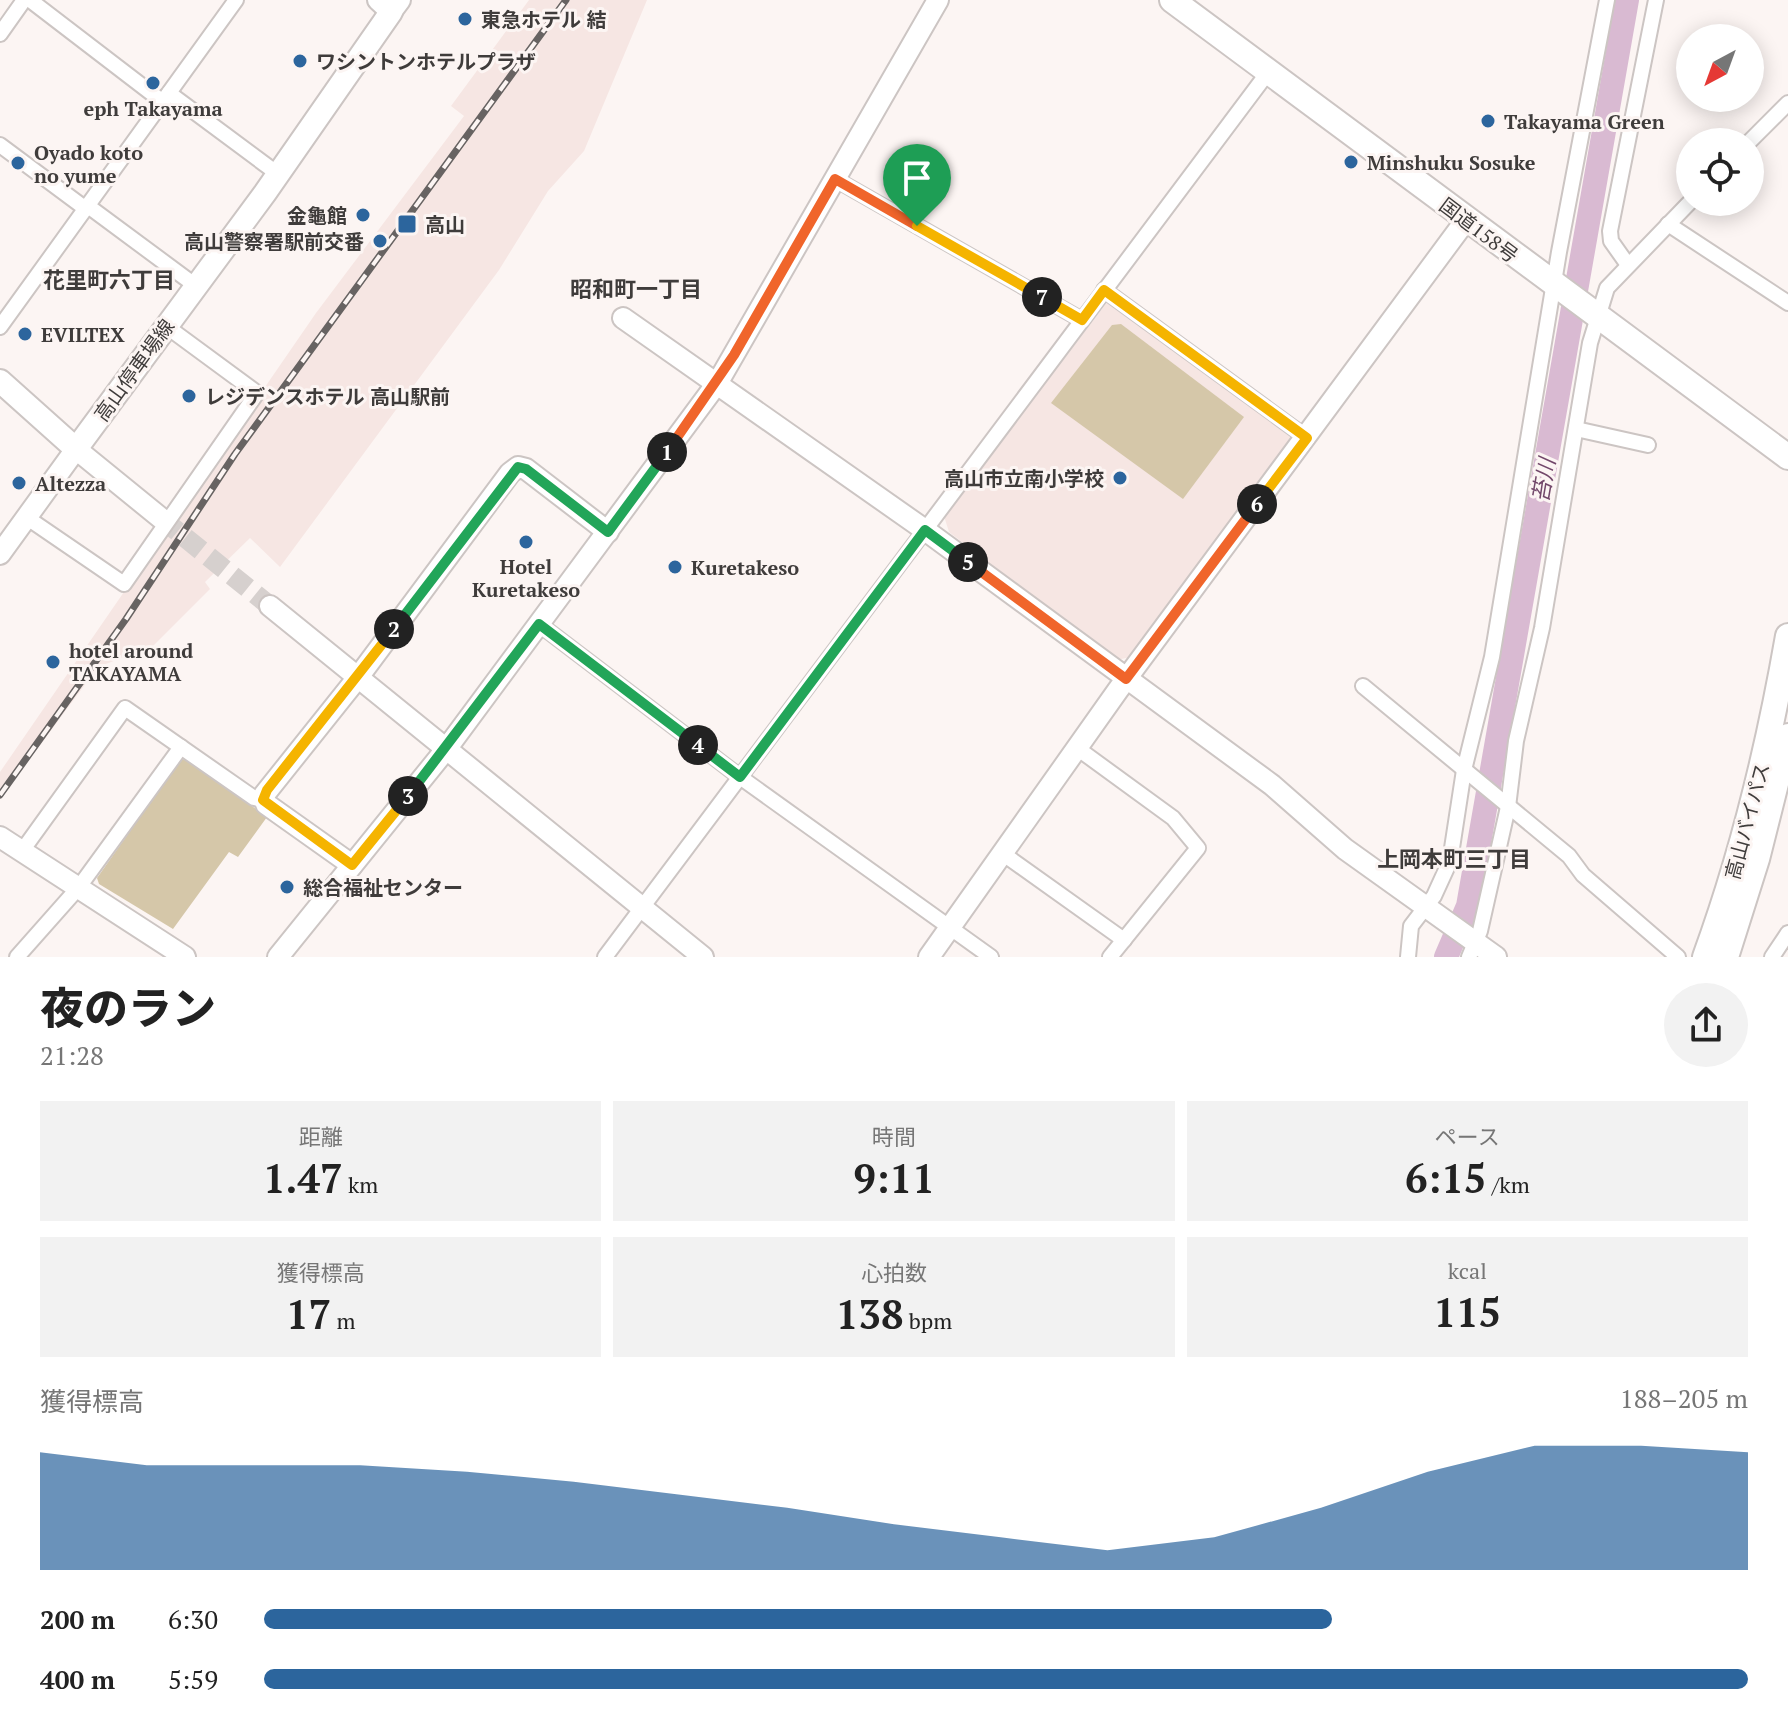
<!DOCTYPE html>
<html lang="ja">
<meta charset="utf-8">
<style>
body{margin:0;font-family:"PT Serif","Noto Sans JP",serif;background:#f2f2f2;color:#222;height:100vh;display:flex;flex-direction:column;font-size:30px;white-space:nowrap}
*{box-sizing:border-box;margin:0}
p{font-size:26px;color:#767676}
.icon{flex:none;width:44px;height:44px;fill:none;stroke:currentColor;stroke-width:2;stroke-linecap:round;stroke-linejoin:round}
.map{position:relative;height:957px;overflow:hidden}
.side{display:flex;flex-direction:column;background:#fff;flex:1}
.side>*{flex:none}
.needle{width:52px;rotate:221deg}
.controls{position:absolute;left:1676px;top:24px;display:grid;gap:16px}
.controls a{display:grid;place-items:center;width:88px;height:88px;border-radius:50%;background:#fff;box-shadow:0 4px 20px #0003;font-size:40px}
.pin{position:absolute;display:grid;place-items:center;width:68px;height:68px;color:#fff;margin:-82px -34px;border-radius:50% 50% 50% 0;rotate:-45deg;box-shadow:0 0 8px #0007}
.pin .icon{rotate:45deg}
.km{position:absolute;width:40px;height:40px;margin:-20px;border-radius:50%;background:#222;color:#fff;font-size:22px;line-height:40px;text-align:center}
.round{display:grid;place-items:center;flex:none;width:84px;height:84px;border-radius:42px;background:#f2f2f2}
.summary{display:flex;align-items:center;justify-content:space-between;height:136px;padding:0 40px}
h1{font-size:44px;font-weight:800;line-height:60px}
.stats{display:grid;grid-template-columns:repeat(3,1fr);gap:12px;height:136px;padding:8px 40px}
.stats div{display:grid;align-content:center;border-radius:0px;background:#f2f2f2;text-align:center}
.stats b{font-size:40px;font-weight:800}
.stats small{font-size:22px;font-weight:400}
.stats p{font-size:22px}
.chart{height:224px;padding:16px 40px}
.chart p{display:flex;justify-content:space-between}
.chart svg{width:100%;height:144px;margin-top:8px;fill:#2c659d;opacity:.7}
ul{padding:0 40px;list-style:none;font-size:26px}
li{display:grid;grid-template-columns:128px 96px 1fr;align-items:center;height:60px}
li i{height:20px;border-radius:10px;background:#2c659d}
.map>svg:first-child{display:block}
.built{fill:#f6e6e3}
.green{fill:#d5c7a9}
.lines{fill:none;stroke-linecap:round;stroke-linejoin:round}
.river{stroke:#d9bad2;stroke-width:24}
.secondary-tunnel{stroke:#d6d0ce;stroke-width:20;stroke-dasharray:20 10;stroke-linecap:butt}
.street-casing{stroke:#ccc5c3;stroke-width:18}
.secondary-casing{stroke:#ccc5c3;stroke-width:24}
.primary-casing{stroke:#ccc5c3;stroke-width:26}
.highway-casing{stroke:#ccc5c3;stroke-width:28}
.street{stroke:#fff;stroke-width:14}
.secondary{stroke:#fff;stroke-width:20}
.primary{stroke:#fff;stroke-width:22}
.highway{stroke:#fff;stroke-width:24}
.rail-casing{stroke:#676362;stroke-width:7}
.rail{stroke:#fcf5f3;stroke-width:4;stroke-dasharray:12;stroke-linecap:butt}
.split-1-casing{stroke:#fff;stroke-width:16}
.split-2-casing{stroke:#fff;stroke-width:16}
.split-3-casing{stroke:#fff;stroke-width:16}
.split-4-casing{stroke:#fff;stroke-width:16}
.split-5-casing{stroke:#fff;stroke-width:16}
.split-6-casing{stroke:#fff;stroke-width:16}
.split-7-casing{stroke:#fff;stroke-width:16}
.split-8-casing{stroke:#fff;stroke-width:16}
.split-1{stroke:#f0652b;stroke-width:10}
.split-2{stroke:#22a559;stroke-width:10}
.split-3{stroke:#f5b400;stroke-width:10}
.split-4{stroke:#22a559;stroke-width:10}
.split-5{stroke:#22a559;stroke-width:10}
.split-6{stroke:#f0652b;stroke-width:10}
.split-7{stroke:#f5b400;stroke-width:10}
.split-8{stroke:#f5b400;stroke-width:10}
.poi-dot{fill:#2c659d;stroke:#fcf5f3;stroke-width:3}
.labels{text-anchor:middle;dominant-baseline:central;stroke-width:6;stroke-linejoin:round;paint-order:stroke}
.poi-label{font-size:20px;font-weight:bold;fill:#3f3c3b;stroke:#fcf5f3;text-anchor:start}
.street-label{font-size:20px;fill:#3f3c3b;stroke:#fcf5f3}
.neighbourhood-label{font-size:22px;font-weight:bold;fill:#3f3c3b;stroke:#fcf5f3}
.water-label{font-size:22px;font-style:italic;fill:#72476a;stroke:#fcf5f3}
</style>
<div class="map">
<svg width="1788" height="957" viewBox="0 0 1788 957">
<rect width="100%" height="100%" fill="#fcf5f3"/>
<g class="built">
<polygon points="529,0 647,0 584,151 548,191 499,270 280,567 250,538 205,582 210,589 153,646 98,667 0,799 0,772 316,313 464,116 451,106"/>
<polygon points="1108,301 1294,435 1294,440 1131,657 1116,660 949,532 944,516"/>
</g>
<g class="green">
<polygon points="1121,324 1244,417 1183,499 1051,403 1112,325"/>
<polygon points="187,759 267,817 238,857 229,852 173,929 99,884 97,878 180,760"/>
</g>
<g class="lines">
<polyline class="river" points="1446,957 1468,906 1627,0"/>
<polyline class="secondary-tunnel" points="162,519 270,606"/>
<defs>
<g id="street">
<polyline points="30,0 163,102"/>
<polyline points="0,34 24,0"/>
<polyline points="169,93 278,174"/>
<polyline points="1749,142 1788,103"/>
<polyline points="0,145 86,209"/>
<polyline points="835,179 1082,320"/>
<polyline points="88,206 196,286"/>
<polyline points="1668,224 1788,303"/>
<polyline points="1628,265 1611,241 1610,231 1656,0"/>
<polyline points="1104,290 1307,438"/>
<polyline points="0,327 236,0"/>
<polyline points="1576,429 1648,445"/>
<polyline points="26,517 124,584 257,393 166,326"/>
<polyline points="539,624 740,777 991,957"/>
<polyline points="1363,686 1569,856 1583,875 1678,957"/>
<polyline points="1077,748 1173,818 1198,848 1110,957"/>
<polyline points="22,851 125,708 254,798 263,800"/>
<polyline points="1002,853 1124,940"/>
<polyline points="17,957 79,887 181,747"/>
<polyline points="605,957 1269,71"/>
<polyline points="1408,957 1411,926 1434,896 1450,861 1464,770 1492,657 1559,252 1607,0"/>
<polyline points="1469,957 1480,931 1508,807 1516,741 1542,628 1590,343 1607,288 1690,202"/>
<polyline points="1772,957 1788,933"/>
</g>
<g id="secondary">
<polyline points="378,0 391,12 400,0"/>
<polyline points="623,318 925,530 1272,785 1345,849 1496,957"/>
<polyline points="0,554 76,449 162,519"/>
<polyline points="270,606 703,957"/>
<polyline points="0,837 185,957"/>
<polyline points="352,865 266,804 264,795 359,676 510,473 518,467 526,469 608,532"/>
<polyline points="278,957 447,748 718,382 938,0"/>
<polyline points="929,957 1118,690 1466,220"/>
</g>
<polyline id="primary" points="0,381 76,449 265,193 391,12"/>
<g id="highway">
<polyline points="1172,0 1788,457"/>
<path d="M1705,957C1743,853 1769,745 1788,636"/>
<polyline points="1726,957 1757,859 1788,736"/>
</g>
</defs>
<use href="#street" class="street-casing"/>
<use href="#secondary" class="secondary-casing"/>
<use href="#primary" class="primary-casing"/>
<use href="#highway" class="highway-casing"/>
<use href="#street" class="street"/>
<use href="#secondary" class="secondary"/>
<use href="#primary" class="primary"/>
<use href="#highway" class="highway"/>
<defs>
<polyline id="rail" points="0,795 126,619 235,454 566,0"/>
</defs>
<use href="#rail" class="rail-casing"/>
<use href="#rail" class="rail"/>
</g>
<g class="lines">
<defs>
<polyline id="split-1" points="667,452 734,355 835,179 917,226"/>
<polyline id="split-2" points="394,629 518,467 526,469 608,532 667,452"/>
<polyline id="split-3" points="394,629 267,790 263,800 352,865 408,796"/>
<polyline id="split-4" points="408,796 539,624 698,745"/>
<polyline id="split-5" points="698,745 740,777 925,530 968,562"/>
<polyline id="split-6" points="968,562 1126,679 1257,504"/>
<polyline id="split-7" points="1042,297 1082,320 1104,290 1307,438 1257,504"/>
<polyline id="split-8" points="917,226 1042,297"/>
</defs>
<use href="#split-1" class="split-1-casing"/>
<use href="#split-2" class="split-2-casing"/>
<use href="#split-3" class="split-3-casing"/>
<use href="#split-4" class="split-4-casing"/>
<use href="#split-5" class="split-5-casing"/>
<use href="#split-6" class="split-6-casing"/>
<use href="#split-7" class="split-7-casing"/>
<use href="#split-8" class="split-8-casing"/>
<use href="#split-1" class="split-1"/>
<use href="#split-2" class="split-2"/>
<use href="#split-3" class="split-3"/>
<use href="#split-4" class="split-4"/>
<use href="#split-5" class="split-5"/>
<use href="#split-6" class="split-6"/>
<use href="#split-7" class="split-7"/>
<use href="#split-8" class="split-8"/>
</g>
<g class="poi-dot">
<circle cx="465" cy="19" r="8"/>
<circle cx="300" cy="61" r="8"/>
<circle cx="153" cy="83" r="8"/>
<circle cx="1488" cy="121" r="8"/>
<circle cx="1351" cy="162" r="8"/>
<circle cx="18" cy="163" r="8"/>
<circle cx="363" cy="215" r="8"/>
<rect x="397" y="214" width="20" height="20" rx="4"/>
<circle cx="380" cy="241" r="8"/>
<circle cx="25" cy="334" r="8"/>
<circle cx="189" cy="396" r="8"/>
<circle cx="1120" cy="478" r="8"/>
<circle cx="19" cy="483" r="8"/>
<circle cx="526" cy="542" r="8"/>
<circle cx="675" cy="567" r="8"/>
<circle cx="53" cy="662" r="8"/>
<circle cx="287" cy="887" r="8"/>
</g>
<g class="labels">
<g class="poi-label">
<text x="481" y="19">東急ホテル 結</text>
<text x="316" y="61">ワシントンホテルプラザ</text>
<text x="153" y="108" text-anchor="middle">eph Takayama</text>
<text x="1504" y="121">Takayama Green</text>
<text x="34" y="152">Oyado koto<tspan x="34" dy="23">no yume</tspan></text>
<text x="1367" y="162">Minshuku Sosuke</text>
<text x="347" y="215" text-anchor="end">金龜館</text>
<text x="425" y="224">高山</text>
<text x="364" y="241" text-anchor="end">高山警察署駅前交番</text>
<text x="41" y="334">EVILTEX</text>
<text x="205" y="396">レジデンスホテル 高山駅前</text>
<text x="1104" y="478" text-anchor="end">高山市立南小学校</text>
<text x="35" y="483">Altezza</text>
<text x="526" y="566" text-anchor="middle">Hotel<tspan x="526" dy="23">Kuretakeso</tspan></text>
<text x="691" y="567">Kuretakeso</text>
<text x="69" y="650">hotel around<tspan x="69" dy="23">TAKAYAMA</tspan></text>
<text x="303" y="887">総合福祉センター</text>
</g>
<g class="street-label">
<text transform="translate(1479 230) rotate(37)">国道158号</text>
<text transform="translate(134 370) rotate(-54)">高山停車場線</text>
<text transform="translate(1747 821) rotate(-75)">高山バイパス</text>
</g>
<g class="neighbourhood-label">
<text x="109" y="279">花里町六丁目</text>
<text x="636" y="288">昭和町一丁目</text>
<text x="1454" y="858">上岡本町三丁目</text>
</g>
<g class="water-label">
<text transform="translate(1543 480) rotate(-80)">苔川</text>
</g>
</g>
</svg>
<div class="controls">
<a><svg class="needle" viewBox="-14 -14 28 28"><path d="M0-13l5 13h-10z" fill="#e53935"/><path d="M0 13l5-13h-10z" fill="#767676"/></svg></a>
<a><svg class="icon" aria-label="locate" viewBox="0 0 24 24"><circle cx="12" cy="12" r="6"/><path d="M12 2v4M12 18v4M2 12h4M18 12h4"/></svg></a>
</div>
<div class="pin" style="left:917px;top:226px;background:#1e9e55"><svg class="icon" aria-label="arrive" viewBox="0 0 24 24"><path d="M6 21V4h12l-3 4 3 4H6"/></svg></div>
<b class="km" style="left:667px;top:452px">1</b>
<b class="km" style="left:394px;top:629px">2</b>
<b class="km" style="left:408px;top:796px">3</b>
<b class="km" style="left:698px;top:745px">4</b>
<b class="km" style="left:968px;top:562px">5</b>
<b class="km" style="left:1257px;top:504px">6</b>
<b class="km" style="left:1042px;top:297px">7</b>
</div>
<section class="side">
<div class="summary"><div><h1>夜のラン</h1><p>21:28</p></div><a class="round"><svg class="icon" aria-label="share" viewBox="0 0 24 24"><path d="M12 15V3M7 8l5-5 5 5M5 13v7h14v-7"/></svg></a></div>
<div class="stats">
<div><p>距離</p><b>1.47<small> km</small></b></div>
<div><p>時間</p><b>9:11</b></div>
<div><p>ペース</p><b>6:15<small> /km</small></b></div>
</div>
<div class="stats">
<div><p>獲得標高</p><b>17<small> m</small></b></div>
<div><p>心拍数</p><b>138<small> bpm</small></b></div>
<div><p>kcal</p><b>115</b></div>
</div>
<div class="chart"><p><span>獲得標高</span>188–205 m</p>
<svg viewBox="0 0 160 44" preserveAspectRatio="none"><path d="M0 44V8L10 12L20 12L30 12L40 14L50 17L60 21L70 25L80 30L90 34L100 38L110 34L120 25L130 14L140 6L150 6L160 8V44z"/></svg>
</div>
<ul>
<li><b>200 m</b>6:30<i style="width:72%"></i></li>
<li><b>400 m</b>5:59<i style="width:100%"></i></li>
</ul>
</section>
